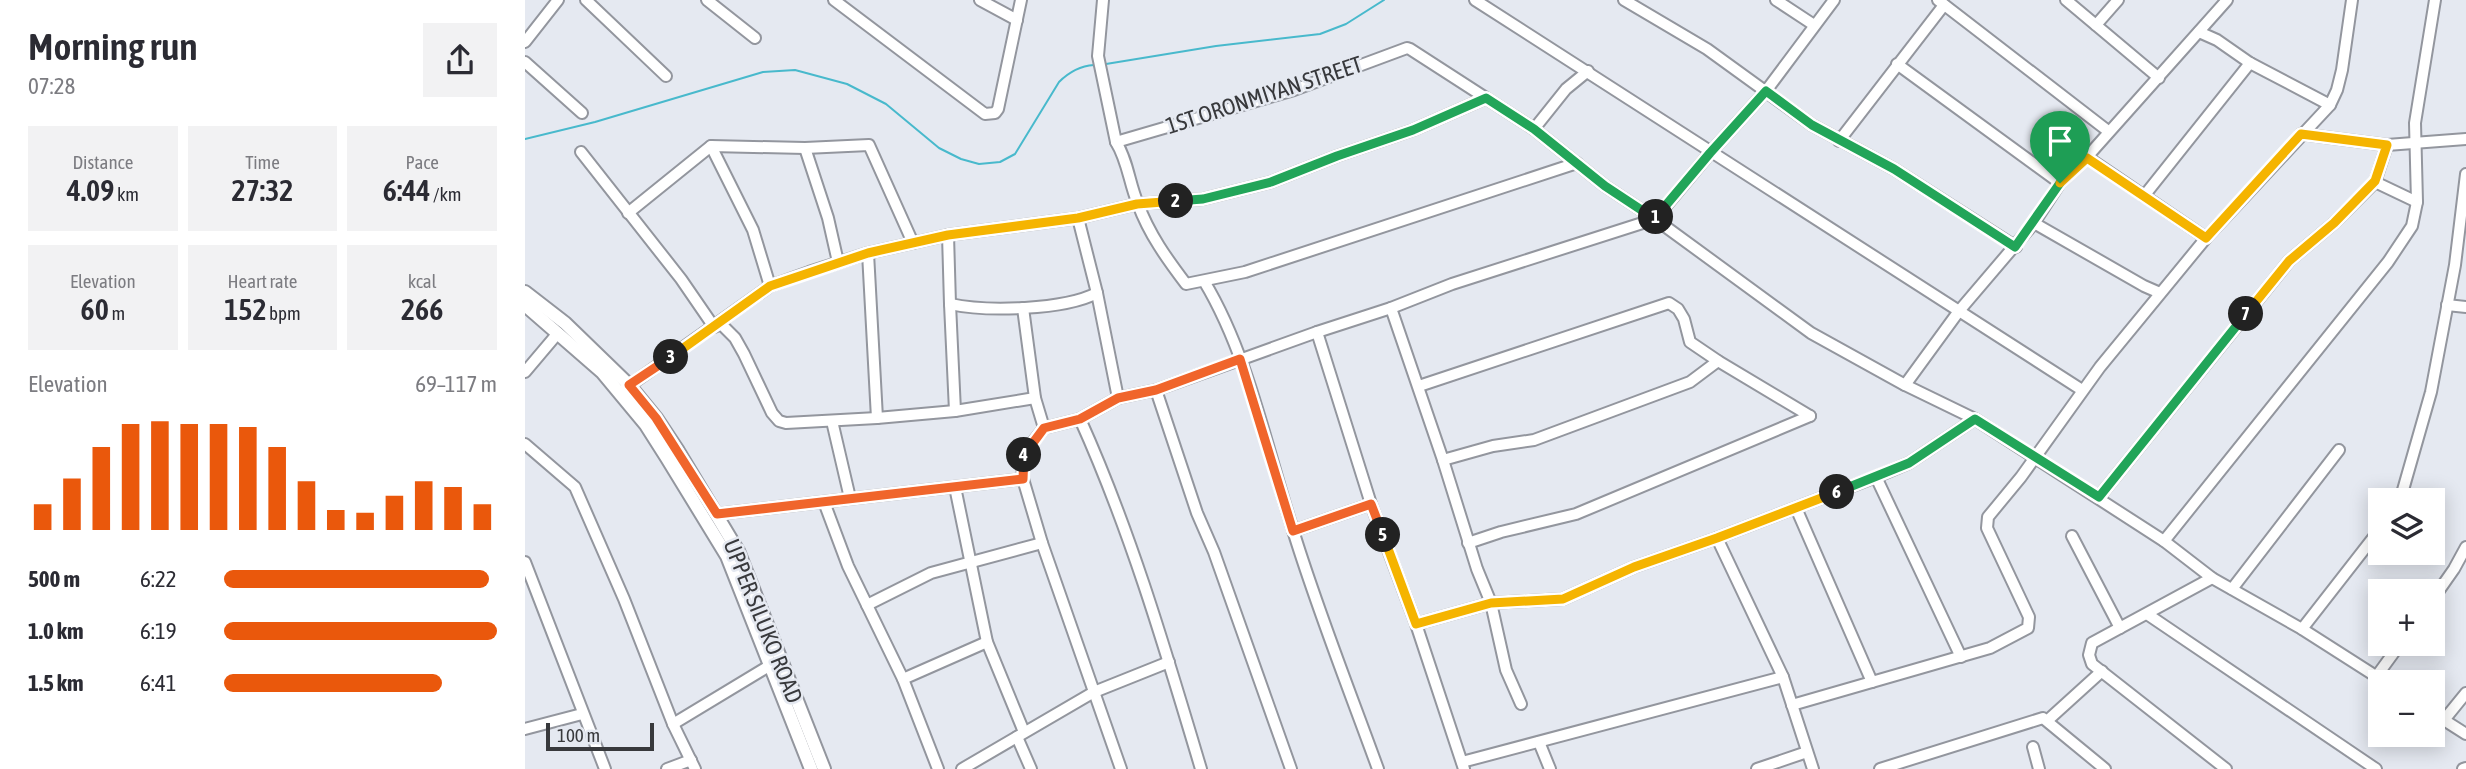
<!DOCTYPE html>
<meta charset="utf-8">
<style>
body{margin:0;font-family:"Asap Condensed",sans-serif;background:#f2f2f3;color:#2b2b33;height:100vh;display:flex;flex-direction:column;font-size:26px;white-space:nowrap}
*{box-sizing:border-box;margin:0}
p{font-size:23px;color:#7c7c81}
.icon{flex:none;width:38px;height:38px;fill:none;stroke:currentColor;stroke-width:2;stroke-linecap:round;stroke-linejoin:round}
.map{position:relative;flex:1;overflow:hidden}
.panel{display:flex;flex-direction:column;background:#fff;width:525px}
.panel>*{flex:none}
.buttons{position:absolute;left:1843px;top:488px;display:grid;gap:14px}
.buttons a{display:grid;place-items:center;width:77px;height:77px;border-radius:0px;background:#fff;box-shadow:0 4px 18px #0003;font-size:35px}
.scale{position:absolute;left:21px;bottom:18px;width:108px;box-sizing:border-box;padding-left:7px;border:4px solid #38393c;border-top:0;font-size:19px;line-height:24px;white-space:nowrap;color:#38393c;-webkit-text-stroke:5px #e5e9f1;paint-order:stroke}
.pin{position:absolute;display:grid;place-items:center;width:60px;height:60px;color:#fff;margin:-72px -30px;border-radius:50% 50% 50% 0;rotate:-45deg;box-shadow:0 0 7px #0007}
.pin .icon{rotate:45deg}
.km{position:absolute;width:35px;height:35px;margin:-18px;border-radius:50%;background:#222;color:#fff;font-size:19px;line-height:35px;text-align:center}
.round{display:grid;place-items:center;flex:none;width:74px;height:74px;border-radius:0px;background:#f2f2f3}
.summary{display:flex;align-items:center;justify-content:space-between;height:119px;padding:0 28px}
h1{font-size:38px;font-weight:600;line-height:52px}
.stats{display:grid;grid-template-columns:repeat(3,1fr);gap:10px;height:119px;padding:7px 28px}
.stats div{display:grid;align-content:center;border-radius:0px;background:#f2f2f3;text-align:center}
.stats b{font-size:30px;font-weight:600}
.stats small{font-size:19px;font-weight:400}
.stats p{font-size:19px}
.chart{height:196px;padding:14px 28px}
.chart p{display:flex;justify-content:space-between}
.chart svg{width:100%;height:126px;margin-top:7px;stroke:#ea580c;stroke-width:6}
ul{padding:0 28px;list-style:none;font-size:23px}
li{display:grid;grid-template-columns:112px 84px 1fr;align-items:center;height:52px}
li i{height:18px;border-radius:9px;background:#ea580c}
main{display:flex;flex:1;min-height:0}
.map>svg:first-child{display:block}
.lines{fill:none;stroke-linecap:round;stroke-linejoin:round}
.stream{stroke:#48b9cc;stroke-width:2}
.minor-casing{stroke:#93969e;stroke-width:14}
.major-casing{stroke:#93969e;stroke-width:16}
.minor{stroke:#fff;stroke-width:10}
.major{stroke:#fff;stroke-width:12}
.split-1-casing{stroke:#fff;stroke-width:14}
.split-2-casing{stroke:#fff;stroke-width:14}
.split-3-casing{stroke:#fff;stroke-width:14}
.split-4-casing{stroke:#fff;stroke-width:14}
.split-5-casing{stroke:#fff;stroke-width:14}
.split-6-casing{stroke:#fff;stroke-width:14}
.split-7-casing{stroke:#fff;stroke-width:14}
.split-8-casing{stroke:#fff;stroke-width:14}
.split-1{stroke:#22a559;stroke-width:9}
.split-2{stroke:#22a559;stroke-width:9}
.split-3{stroke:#f5b400;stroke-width:9}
.split-4{stroke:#f0652b;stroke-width:9}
.split-5{stroke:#f0652b;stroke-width:9}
.split-6{stroke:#f5b400;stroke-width:9}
.split-7{stroke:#22a559;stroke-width:9}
.split-8{stroke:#f5b400;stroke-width:9}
.labels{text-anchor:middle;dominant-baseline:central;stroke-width:5;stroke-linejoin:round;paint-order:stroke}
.street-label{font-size:23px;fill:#38393c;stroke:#e5e9f1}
</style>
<main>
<section class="panel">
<div class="summary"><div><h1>Morning run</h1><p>07:28</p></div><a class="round"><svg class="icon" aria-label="share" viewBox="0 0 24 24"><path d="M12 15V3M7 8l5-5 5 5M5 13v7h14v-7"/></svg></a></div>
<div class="stats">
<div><p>Distance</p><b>4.09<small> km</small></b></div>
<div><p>Time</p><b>27:32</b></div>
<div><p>Pace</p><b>6:44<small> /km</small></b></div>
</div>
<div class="stats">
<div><p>Elevation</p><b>60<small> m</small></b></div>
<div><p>Heart rate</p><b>152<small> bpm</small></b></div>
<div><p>kcal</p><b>266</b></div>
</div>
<div class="chart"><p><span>Elevation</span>69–117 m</p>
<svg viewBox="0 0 160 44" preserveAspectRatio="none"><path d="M5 44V35M15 44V26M25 44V15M35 44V7M45 44V6M55 44V7M65 44V7M75 44V8M85 44V15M95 44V27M105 44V37M115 44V38M125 44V32M135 44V27M145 44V29M155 44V35"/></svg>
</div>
<ul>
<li><b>500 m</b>6:22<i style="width:97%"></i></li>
<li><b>1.0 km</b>6:19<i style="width:100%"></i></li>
<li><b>1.5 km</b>6:41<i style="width:80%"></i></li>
</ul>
</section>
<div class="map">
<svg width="1941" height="769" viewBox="0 0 1941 769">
<rect width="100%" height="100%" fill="#e5e9f1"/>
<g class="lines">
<g class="stream">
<polyline points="581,64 691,46 795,34 821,24 859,0"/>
<path d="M0,139L70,122L238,72L270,70L322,84L361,104L414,148L436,159L454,164L475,162L490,154L534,82C544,72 555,66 569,65"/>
</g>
<defs>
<g id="minor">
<polyline points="61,0 141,76"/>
<polyline points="182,0 230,38"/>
<polyline points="309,0 460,114 470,113 473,109 496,0"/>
<polyline points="455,0 492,20"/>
<path d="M578,0L573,56L591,142C603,161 604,183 613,204C624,234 642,259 661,284L720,272L1052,163"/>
<polyline points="950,0 1557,390"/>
<polyline points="1099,0 1182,49 1287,125 1369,169 1491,247"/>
<polyline points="1251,0 1289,25"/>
<polyline points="1413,0 1583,131"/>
<polyline points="1541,0 1634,78"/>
<polyline points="1571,25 1593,0"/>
<polyline points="1674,32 1692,40 1725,63 1805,105"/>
<polyline points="0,42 33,0"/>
<polyline points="0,62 57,113"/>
<polyline points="1372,64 1535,183"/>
<polyline points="1009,129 1041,89 1063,71"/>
<polyline points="1776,134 1862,145 1941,139"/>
<polyline points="1314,141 1419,5"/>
<polyline points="591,142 769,90 882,48 885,49 1009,129 1080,186 1130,219 1286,333 1380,385 1450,419 1639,541 1687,578 1777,629 1860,682"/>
<polyline points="186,146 228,230 245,286"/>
<polyline points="280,148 303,218 313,262"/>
<polyline points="56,152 156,279 189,327 196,324 210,338 219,354 247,413 254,421 261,423 352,418 430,411 510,398"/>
<polyline points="1562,157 1681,238"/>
<polyline points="1850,182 1892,202"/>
<polyline points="1619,196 1725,63"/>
<polyline points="103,213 186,146 280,148 344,145 388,243"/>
<polyline points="553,218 572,293 593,398"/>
<polyline points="1509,223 1619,286 1635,293"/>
<path d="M423,235L425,304C462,312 539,310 572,293"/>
<polyline points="343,253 352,418"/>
<path d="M679,281C723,354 741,446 767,527C792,609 824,689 853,769"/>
<polyline points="425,304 430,411"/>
<polyline points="1922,305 1941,307"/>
<polyline points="498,308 510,398 519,428"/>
<polyline points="792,332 846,504 891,624 939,769"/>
<polyline points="0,372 33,333"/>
<polyline points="1380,385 1434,311 1509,223 1535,183 1562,157 1702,0"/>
<polyline points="894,386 1144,303 1153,309 1159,319 1165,342 1193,361 1285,416"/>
<polyline points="98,390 245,286 284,272 343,253 423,235 553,218 612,204 678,199 746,182 812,156 888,130 961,98"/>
<polyline points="631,390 792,332 866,308"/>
<path d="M555,419C606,532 641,652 676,769"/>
<polyline points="307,421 325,498"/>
<polyline points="0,444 50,487 99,599 148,724 170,769"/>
<polyline points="918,460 968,446 1009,440 1165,382 1193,361"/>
<polyline points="1351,477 1436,657"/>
<polyline points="430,487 462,642 499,732"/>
<polyline points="1574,497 1764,261 1809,223 1850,182 1862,145"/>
<polyline points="1872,500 1878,490 1906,392 1930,265 1941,174"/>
<polyline points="299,502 323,566 378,679 413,769"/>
<polyline points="1271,508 1347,682"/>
<polyline points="192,514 498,479"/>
<polyline points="768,531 846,504"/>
<polyline points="1547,536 1595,628"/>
<polyline points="1192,538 1258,677"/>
<polyline points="1639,541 1863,262 1887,226 1892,202 1890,123 1910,0"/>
<polyline points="943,543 976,532 1051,514 1285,416"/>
<polyline points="0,562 80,769"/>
<polyline points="1687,578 1567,643 1564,655 1567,664 1701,769"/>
<polyline points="1707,589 1814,450"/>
<polyline points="1908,599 1929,569 1941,547"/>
<polyline points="342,605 406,573 517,543"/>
<polyline points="1622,614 1851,769"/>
<polyline points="891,624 966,603 1038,599 1109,567 1192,538 1351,477 1384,463 1450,419"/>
<polyline points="1777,629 1855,529"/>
<polyline points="1851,677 1875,644"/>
<polyline points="378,679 462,642"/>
<polyline points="996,704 981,670 966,603 952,569 918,460 866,308 927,284 1130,219 1185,153 1241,91 1309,0"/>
<polyline points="1267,705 1465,648 1503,628 1504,617 1462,528 1463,517 1496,477 1575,367 1681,238 1805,105 1812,90 1817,70 1827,0"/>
<polyline points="1908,713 1941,734"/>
<polyline points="1523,720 1577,671"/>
<polyline points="1919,720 1941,693"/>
<polyline points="148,724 244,666"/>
<polyline points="0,729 57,714"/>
<polyline points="492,737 506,769"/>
<polyline points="1014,742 1025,769"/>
<polyline points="1508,747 1514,769"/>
<polyline points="937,762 1258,677 1288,769"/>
<polyline points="142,769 166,760"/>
<polyline points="437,769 569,692 644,662"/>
<polyline points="596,769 517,543 498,479 497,460 501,451 519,428 555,419 593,398 631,390 672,513 689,552 766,769"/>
<polyline points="1232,769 1282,752"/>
<polyline points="1355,769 1518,718 1580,769"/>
<polyline points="1938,769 1941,768"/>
</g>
<g id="major">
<polyline points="0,292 40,323 104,385 131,418 153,451 213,551 299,769"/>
<polyline points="0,305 77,372 121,425 142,458 202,556 286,769"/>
</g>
</defs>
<use href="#minor" class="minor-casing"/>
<use href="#major" class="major-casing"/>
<use href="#minor" class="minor"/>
<use href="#major" class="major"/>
</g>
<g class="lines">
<defs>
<polyline id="split-1" points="1131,217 1185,153 1241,91 1287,125 1369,169 1490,247 1535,183"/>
<polyline id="split-2" points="651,201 678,199 746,182 812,156 888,130 961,98 1009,129 1080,186 1130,219 1131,217"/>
<polyline id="split-3" points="146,357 245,286 343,253 423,235 553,218 612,204 651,201"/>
<polyline id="split-4" points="146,357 104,385 131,418 192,514 498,479 499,455"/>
<polyline id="split-5" points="499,455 519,428 555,419 593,398 631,390 715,359 768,531 846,504 858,535"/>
<polyline id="split-6" points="858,535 891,624 966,603 1038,599 1109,567 1192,538 1312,492"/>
<polyline id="split-7" points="1312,492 1384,463 1450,419 1574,497 1721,314"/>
<polyline id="split-8" points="1535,183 1562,158 1681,238 1776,134 1862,145 1850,181 1809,223 1764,261 1721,314"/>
</defs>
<use href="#split-1" class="split-1-casing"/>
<use href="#split-2" class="split-2-casing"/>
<use href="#split-3" class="split-3-casing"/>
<use href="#split-4" class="split-4-casing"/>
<use href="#split-5" class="split-5-casing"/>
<use href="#split-6" class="split-6-casing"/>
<use href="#split-7" class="split-7-casing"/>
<use href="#split-8" class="split-8-casing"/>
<use href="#split-1" class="split-1"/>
<use href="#split-2" class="split-2"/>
<use href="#split-3" class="split-3"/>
<use href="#split-4" class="split-4"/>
<use href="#split-5" class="split-5"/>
<use href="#split-6" class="split-6"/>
<use href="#split-7" class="split-7"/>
<use href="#split-8" class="split-8"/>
</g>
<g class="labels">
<g class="street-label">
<text transform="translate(739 95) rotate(-18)">1ST ORONMIYAN STREET</text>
<text transform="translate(238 621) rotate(68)">UPPER SILUKO ROAD</text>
</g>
</g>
</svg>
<div class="buttons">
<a><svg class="icon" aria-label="layers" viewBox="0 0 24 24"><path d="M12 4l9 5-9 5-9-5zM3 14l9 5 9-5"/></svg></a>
<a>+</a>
<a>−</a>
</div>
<div class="scale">100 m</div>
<div class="pin" style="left:1535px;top:183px;background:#1e9e55"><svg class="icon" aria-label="arrive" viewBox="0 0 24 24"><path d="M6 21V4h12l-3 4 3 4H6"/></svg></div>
<b class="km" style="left:1131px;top:217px">1</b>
<b class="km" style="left:651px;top:201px">2</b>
<b class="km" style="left:146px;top:357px">3</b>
<b class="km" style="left:499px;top:455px">4</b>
<b class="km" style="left:858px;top:535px">5</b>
<b class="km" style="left:1312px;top:492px">6</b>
<b class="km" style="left:1721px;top:314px">7</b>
</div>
</main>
